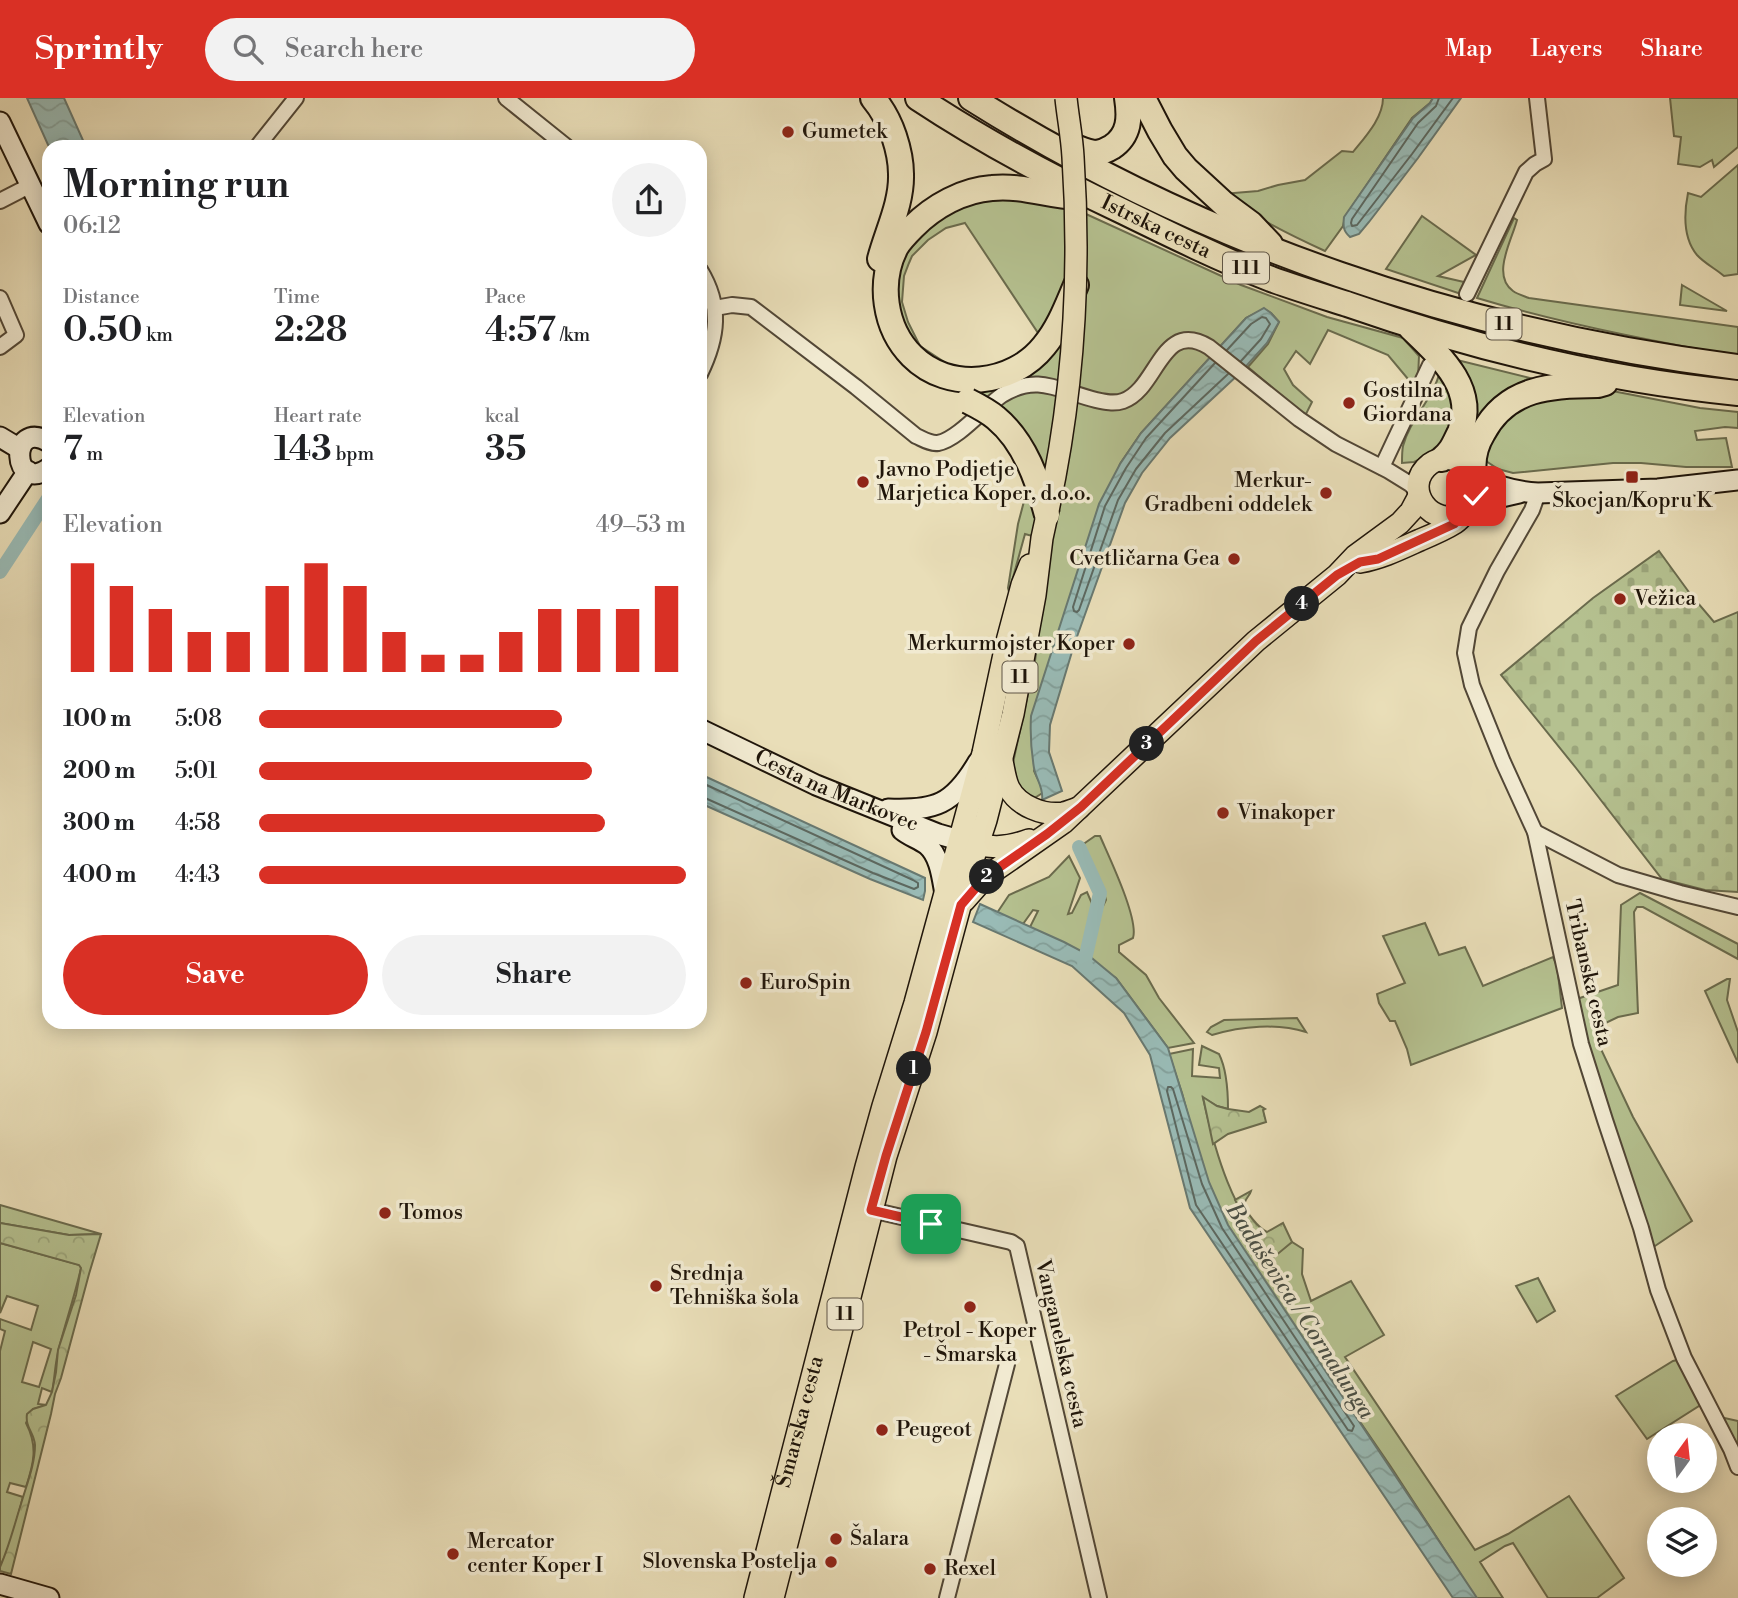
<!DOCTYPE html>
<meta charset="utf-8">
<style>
body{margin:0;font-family:"Libre Bodoni",serif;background:#f2f2f2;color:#202124;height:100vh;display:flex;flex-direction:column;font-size:26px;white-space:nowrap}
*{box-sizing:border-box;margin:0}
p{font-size:23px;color:#757577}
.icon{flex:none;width:38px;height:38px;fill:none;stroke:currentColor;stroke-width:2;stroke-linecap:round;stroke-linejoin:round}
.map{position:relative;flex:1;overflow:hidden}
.panel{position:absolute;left:42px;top:42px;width:665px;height:889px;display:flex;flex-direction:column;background:#fff;border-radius:21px;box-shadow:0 4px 18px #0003}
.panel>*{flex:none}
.needle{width:46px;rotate:15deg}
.tools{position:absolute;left:1647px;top:1325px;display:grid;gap:14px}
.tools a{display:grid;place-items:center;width:70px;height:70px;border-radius:50%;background:#fff;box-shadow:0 4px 18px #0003;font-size:35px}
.pin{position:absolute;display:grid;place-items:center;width:60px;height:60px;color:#fff;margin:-30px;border-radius:14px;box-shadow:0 4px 10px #0006}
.km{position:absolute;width:35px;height:35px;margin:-18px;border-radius:50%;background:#222;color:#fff;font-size:19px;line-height:35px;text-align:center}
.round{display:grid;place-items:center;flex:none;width:74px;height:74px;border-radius:37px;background:#f2f2f2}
.overview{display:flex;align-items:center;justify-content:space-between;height:119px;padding:0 21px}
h1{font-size:38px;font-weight:600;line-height:52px}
.figures{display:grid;grid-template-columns:repeat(3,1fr);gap:10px;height:119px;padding:7px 21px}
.figures div{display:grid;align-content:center}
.figures b{font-size:35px;font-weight:600}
.figures small{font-size:19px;font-weight:400}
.figures p{font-size:19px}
.chart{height:196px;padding:14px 21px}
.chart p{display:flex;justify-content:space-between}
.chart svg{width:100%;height:126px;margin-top:7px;stroke:#d93025;stroke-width:6}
.action{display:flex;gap:14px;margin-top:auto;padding:14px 21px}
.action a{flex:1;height:80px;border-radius:42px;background:#d93025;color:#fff;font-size:28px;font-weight:600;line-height:80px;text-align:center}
.action a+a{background:#f2f2f2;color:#202124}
ul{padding:0 21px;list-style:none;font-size:23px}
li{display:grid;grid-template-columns:112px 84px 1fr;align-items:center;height:52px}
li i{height:18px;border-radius:9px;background:#d93025}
header{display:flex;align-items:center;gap:42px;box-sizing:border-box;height:98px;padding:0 35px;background:#d93025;color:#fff}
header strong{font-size:33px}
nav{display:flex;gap:38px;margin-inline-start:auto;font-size:24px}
.search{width:490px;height:63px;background:#f2f2f2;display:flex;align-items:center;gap:18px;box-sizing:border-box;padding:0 24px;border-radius:38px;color:#757577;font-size:26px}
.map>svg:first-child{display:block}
.green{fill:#b5c190;stroke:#6a6b4d;stroke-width:2;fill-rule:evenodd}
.forest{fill:url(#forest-crowns);stroke:#6a6b4d;stroke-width:2}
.cemetery{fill:url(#cemetery-stones);stroke:#6a6b4d;stroke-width:2}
.water{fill:url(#water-waves);stroke:#687971;stroke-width:2}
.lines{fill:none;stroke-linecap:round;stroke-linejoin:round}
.shore{stroke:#5c6860;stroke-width:2}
.canal{stroke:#99bbb6;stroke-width:14}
.street-casing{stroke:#524736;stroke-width:18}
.secondary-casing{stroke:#1f150a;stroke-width:23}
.primary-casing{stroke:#1f150a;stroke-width:24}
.highway-casing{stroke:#1f150a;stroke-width:28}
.street{stroke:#f1ead1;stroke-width:14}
.secondary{stroke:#f1ead1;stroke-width:19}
.primary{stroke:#e9deb8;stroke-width:21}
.highway{stroke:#e9deb8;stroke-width:24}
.primary-bridge-casing{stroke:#1f150a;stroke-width:24;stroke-linecap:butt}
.highway-bridge-casing{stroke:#1f150a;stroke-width:28;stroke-linecap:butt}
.primary-bridge{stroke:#e9deb8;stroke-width:21}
.highway-bridge{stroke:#e9deb8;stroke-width:24}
.route-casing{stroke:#fff;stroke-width:14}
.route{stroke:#d93025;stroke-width:9}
.poi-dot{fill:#8f2418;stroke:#f1ead1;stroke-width:2.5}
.labels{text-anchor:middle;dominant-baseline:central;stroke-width:7;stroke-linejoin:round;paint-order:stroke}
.shield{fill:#f1ead1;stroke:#5e5546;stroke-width:2}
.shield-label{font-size:19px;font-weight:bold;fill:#1f150a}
.poi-label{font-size:21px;fill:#1f150a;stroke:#f1ead1;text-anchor:start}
.street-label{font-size:21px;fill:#1f150a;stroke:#f1ead1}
.water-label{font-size:23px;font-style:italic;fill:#4a4f46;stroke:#f1ead1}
</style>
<header>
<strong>Sprintly</strong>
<div class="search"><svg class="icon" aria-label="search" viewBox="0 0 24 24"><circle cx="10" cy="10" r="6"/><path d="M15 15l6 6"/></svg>Search here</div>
<nav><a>Map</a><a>Layers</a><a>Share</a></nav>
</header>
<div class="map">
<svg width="1738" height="1500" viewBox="0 0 1738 1500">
<defs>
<pattern id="forest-crowns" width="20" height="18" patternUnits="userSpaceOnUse" patternTransform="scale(1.75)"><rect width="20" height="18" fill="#b5c190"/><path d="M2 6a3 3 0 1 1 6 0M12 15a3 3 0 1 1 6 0" fill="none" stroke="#9ba57b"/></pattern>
<pattern id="cemetery-stones" width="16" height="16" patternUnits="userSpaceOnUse" patternTransform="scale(1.75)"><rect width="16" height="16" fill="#b5c190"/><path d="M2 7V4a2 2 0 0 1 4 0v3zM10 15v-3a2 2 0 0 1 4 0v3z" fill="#9ba57b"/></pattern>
<pattern id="water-waves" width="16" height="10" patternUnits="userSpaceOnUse" patternTransform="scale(1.75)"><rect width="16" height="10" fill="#99bbb6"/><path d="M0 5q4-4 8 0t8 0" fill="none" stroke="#83a09b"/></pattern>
</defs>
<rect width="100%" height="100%" fill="#e9deb8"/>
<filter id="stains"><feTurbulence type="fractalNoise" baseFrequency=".00286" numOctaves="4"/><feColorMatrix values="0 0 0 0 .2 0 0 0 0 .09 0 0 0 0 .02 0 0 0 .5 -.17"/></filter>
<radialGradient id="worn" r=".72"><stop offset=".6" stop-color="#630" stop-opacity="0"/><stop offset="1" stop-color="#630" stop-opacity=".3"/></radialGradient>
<g class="green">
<path d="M1383,0H1433L1430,5L1412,20L1345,119L1343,128L1325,153C1288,136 1256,120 1222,96L1258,93L1278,87L1305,82L1342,53L1353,54C1365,39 1383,20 1383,0Z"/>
<polygon points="1670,0 1738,0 1738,49 1714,69 1712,62 1700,69 1678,66 1681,39 1674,38"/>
<path d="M1738,67V176L1724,178C1716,171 1704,165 1697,157C1683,140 1684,115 1688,95L1701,99Z"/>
<path d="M1005,96L1036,99L1086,116L1241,187L1327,219L1403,240L1419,258L1418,279L1413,287L1388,257L1328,232L1310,266L1296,253L1284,271L1293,287L1312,304L1305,318L1248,269L1268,246L1279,224L1271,215L1264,211L1246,220L1141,335L1120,366L1034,673L1044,694L1033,701L1018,687L1013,665L1035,563L1051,443L1025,436L1009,494L1008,490L1018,426L1027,392L1019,362L942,268L901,233L893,174L900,155L941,115ZM965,125L1040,238L1022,258L994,272L952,269L920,248L908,224L902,204L904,178L909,165L912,158L928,142L946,130Z"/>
<polygon points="1422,118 1476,157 1438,178 1464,184 1461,196 1386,171"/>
<path d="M1514,120L1517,122C1512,142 1491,177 1513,193C1517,196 1524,198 1529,200L1738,229V258C1650,243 1563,226 1477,200Z"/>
<polygon points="1682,187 1727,213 1680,207"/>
<path d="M1453,261L1530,280C1505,291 1493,304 1476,325L1471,303Z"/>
<path d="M1440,273L1452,293L1455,321L1452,335L1433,355L1414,364L1402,365C1402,360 1402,353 1403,348C1410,321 1434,300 1440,273Z"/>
<polygon points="1602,291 1700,310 1738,314 1738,330 1725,329 1695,333 1697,342 1726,340 1732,369 1686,369 1641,365 1613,365 1513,375 1498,371 1486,363 1488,341 1498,326 1531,300"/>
<path d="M1095,738H1100C1109,759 1139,821 1133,840L1119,847V854L1146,877L1159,900L1194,945L1168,950L1116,880L1030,829L1038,813L1033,812L1023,826L997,815L1009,797L1049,779L1069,758L1080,780L1068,816L1072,815L1081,797L1087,794L1093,808L1098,809L1103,808L1106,802L1103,791L1082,747Z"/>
<polygon points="1640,795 1738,846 1738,861 1643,809 1637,809 1634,814 1638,915 1618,919 1595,930 1599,947 1633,1019 1692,1123 1652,1150 1600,992 1577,901 1618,887 1621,807"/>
<polygon points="1425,825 1439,857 1465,849 1483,888 1553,859 1557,868 1562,910 1411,967 1407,951 1395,923 1390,923 1379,905 1377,896 1405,885 1383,838"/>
<polygon points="1727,881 1730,881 1727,902 1738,934 1738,965 1705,893"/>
<path d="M1297,920L1306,934C1277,925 1242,928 1212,937L1207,934L1211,929L1224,922Z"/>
<path d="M1202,948L1219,956C1227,972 1228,993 1228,1011L1217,1008L1203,1000C1216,1058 1232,1113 1273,1158L1292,1144L1303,1151L1302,1176L1311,1203L1351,1183L1384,1237L1345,1259L1475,1452L1508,1436L1569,1398L1624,1480L1597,1500H1548L1513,1445L1505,1448L1480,1464L1503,1500H1476L1391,1369L1234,1140L1207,1088L1182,995L1169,956L1193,951L1192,978L1220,980L1219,970L1199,967Z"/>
<polygon points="0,1107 101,1136 69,1137 0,1125"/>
<path d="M0,1145L80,1167L81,1170C75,1197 66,1223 59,1250C55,1264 55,1279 52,1294L42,1290L38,1306L47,1307L33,1311L26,1325C38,1348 34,1365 26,1389L10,1385L7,1394L23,1399L10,1447L0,1469V1253L5,1233L0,1231V1221L31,1232L38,1208L7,1198L0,1215ZM33,1244L51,1251L39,1289L22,1284Z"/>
<polygon points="1538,1180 1555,1213 1537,1224 1516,1188"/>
<polygon points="1677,1262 1700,1300 1702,1306 1647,1341 1616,1298 1673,1263"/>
<polygon points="1720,1319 1738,1323 1738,1354"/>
</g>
<g class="forest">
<polygon points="1203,999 1217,1008 1228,1011 1249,1014 1260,1008 1265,1011 1263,1012 1266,1024 1228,1036 1213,1046"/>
<path d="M1251,1093C1250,1097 1246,1100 1245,1104C1243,1113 1260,1131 1267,1134L1283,1125L1292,1144L1274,1159L1257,1141L1235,1102Z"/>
<path d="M0,1125L69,1137L101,1136L89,1176L61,1280L55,1296L51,1316L11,1476L0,1473V1469C9,1449 14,1428 21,1406C26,1388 35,1367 35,1347C34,1334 25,1330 27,1316L33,1311L46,1307L52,1294L56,1274L58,1252L76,1197L81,1170L79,1167L0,1145Z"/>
</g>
<polygon class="cemetery" points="1659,453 1691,497 1714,524 1738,514 1738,794 1705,792 1662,781 1576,670 1501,577 1593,500"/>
<g class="water">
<polygon points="27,0 64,0 86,49 49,49"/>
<path d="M1433,0H1461L1418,60L1369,124L1359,136L1350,139C1343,133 1343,128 1344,119L1413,20L1430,5Z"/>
<path d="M1264,210L1271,215L1279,224L1267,245L1240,275L1170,340L1142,375L1125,405L1074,547L1050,627L1049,654L1062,693L1042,702C1044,690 1036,681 1034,670C1031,652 1030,636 1031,618L1099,406L1120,366L1141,335L1246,220Z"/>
<polygon points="700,676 925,780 925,793 923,802 870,781 700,705"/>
<polygon points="980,806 1064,844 1087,856 1116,880 1168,950 1209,1084 1228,1127 1477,1500 1453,1500 1190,1110 1150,957 1124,915 1072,868 973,824"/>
</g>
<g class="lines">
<g class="shore">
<polyline points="1439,0 1436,8 1418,25 1352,121 1351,125 1352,128 1357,127 1412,56 1453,0"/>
<polyline points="1227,252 1251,226 1262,219 1266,220 1270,226 1261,241 1241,263"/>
<polyline points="1215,265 1146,340 1126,370 1105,408 1073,509 1074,513 1077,514 1079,512 1118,402 1136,371 1165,335 1228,276"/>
<polyline points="700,684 913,782 918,785 918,789 914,791 873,775 705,700 700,699"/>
<polygon points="1168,989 1171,989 1173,991 1202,1086 1222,1130 1354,1328 1352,1333 1348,1332 1196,1107 1167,993"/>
</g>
<g class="canal">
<polyline points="0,474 49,399"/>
<polyline points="1079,749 1100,795 1084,866 1090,873"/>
</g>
<defs>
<g id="street">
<polyline points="506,0 567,49"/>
<polyline points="257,49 296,0"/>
<polyline points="0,103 31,87"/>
<path d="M700,172C722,208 718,239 700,276"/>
<polyline points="1467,196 1526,74 1535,66 1544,61 1537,0"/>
<polyline points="0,200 16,237 0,249"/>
<path d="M715,210L732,207L751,209L856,289L916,338C923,341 930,346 938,345C957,342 985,309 1002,297C1038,275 1059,293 1096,302C1105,304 1114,306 1123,303C1158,291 1161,220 1209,249L1299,321L1336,346L1389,373L1410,386L1418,394"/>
<polyline points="1382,369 1430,267"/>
<polyline points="1538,395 1532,412 1497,473 1469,530 1465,555 1472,587 1503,664 1535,734 1581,946 1605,1022 1641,1130 1658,1192 1684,1260 1731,1351 1738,1369"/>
<polyline points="1535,734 1618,777 1680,795 1738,809"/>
<polyline points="871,1112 1011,1144 1017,1148 1099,1500"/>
<polyline points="947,1500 1007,1266"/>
</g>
<g id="secondary">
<polyline points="0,24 49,126"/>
<polyline points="0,339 20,351"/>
<path d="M49,344C8,320 12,397 49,370"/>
<path d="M1476,379C1496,388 1516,394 1538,395L1658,391L1738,382"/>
<polyline points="1470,410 1493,401 1519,395"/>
<polyline points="0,415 28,373"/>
<path id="s1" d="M700,631L816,687L938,736L959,742"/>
<path d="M888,711C935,713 953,707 978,664"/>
<path d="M902,732C909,738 919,741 927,747C940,758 942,780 945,796"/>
<polyline points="0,1486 49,1500"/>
</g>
<g id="primary">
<path d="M1360,464C1382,460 1400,451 1420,442C1432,437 1444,432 1455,425C1461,421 1472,408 1475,401C1485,374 1453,349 1430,366C1400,389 1432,434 1465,414"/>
<path d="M1002,663C1004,672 1005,682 1009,690C1018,708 1044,718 1063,715C1068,714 1074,711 1079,710"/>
<path d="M965,744C990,750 1004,751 1029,742"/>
<polyline points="964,803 980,785 997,771 1063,725 1256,543 1337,477 1355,458 1400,425 1411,413 1419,398"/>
<path id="s2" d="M755,1500L866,1069L883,1008L915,905L953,766L983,655L1006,547L1022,487L1030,467"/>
<polyline points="773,1500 886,1058 926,934 970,771 986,722 1013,616 1035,497 1042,440 1047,417"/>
</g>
<g id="highway">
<path d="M873,0C883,12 889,23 894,38C898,50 901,63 901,76C902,105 887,134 880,161"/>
<path id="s3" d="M918,0C983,43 1052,80 1122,113C1171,137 1220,161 1271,181C1296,190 1322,198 1347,206C1473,250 1604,282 1738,295"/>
<path d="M971,0C1203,146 1466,235 1738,269"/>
<polyline points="1143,0 1160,33 1175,58 1186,71 1224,106 1251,126 1270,146"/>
<path d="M1070,47C1079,50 1087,55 1097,55C1102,54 1107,52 1112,49C1130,37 1130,19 1127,0"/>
<path d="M1076,187C1067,208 1059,230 1044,248C1013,287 949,295 912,258C884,230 878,184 896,149C900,142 907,135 913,129C934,108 963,92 992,90C1023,87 1048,98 1077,99"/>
<path d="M1411,230C1439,257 1478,291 1460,334C1454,346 1452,353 1442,361"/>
<path d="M1474,377C1472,362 1475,348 1483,335C1507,289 1552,287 1598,287L1605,285"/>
</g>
</defs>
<use href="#street" class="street-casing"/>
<use href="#secondary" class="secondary-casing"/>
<use href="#primary" class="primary-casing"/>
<use href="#highway" class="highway-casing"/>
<use href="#street" class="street"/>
<use href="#secondary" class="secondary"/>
<use href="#primary" class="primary"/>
<use href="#highway" class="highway"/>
<defs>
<path id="primary-bridge" d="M1047,417C1073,300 1081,179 1073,59C1072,39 1068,20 1066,0"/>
<path id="highway-bridge" d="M968,303C978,308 988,313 996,320C1025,344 1038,383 1047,417"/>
</defs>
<use href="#primary-bridge" class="primary-bridge-casing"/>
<use href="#highway-bridge" class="highway-bridge-casing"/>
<use href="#primary-bridge" class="primary-bridge"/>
<use href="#highway-bridge" class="highway-bridge"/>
</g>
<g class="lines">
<defs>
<polyline id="route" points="931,1126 871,1112 886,1058 926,934 961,807 980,785 997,771 1047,736 1081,709 1256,543 1337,477 1360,464 1378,461 1454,426 1470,410 1476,398"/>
</defs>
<use href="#route" class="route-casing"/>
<use href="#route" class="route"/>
</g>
<g class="poi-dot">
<circle cx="788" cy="34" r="7"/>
<circle cx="1349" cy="305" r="7"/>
<rect x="1625" y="372" width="14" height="14" rx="3.5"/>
<circle cx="863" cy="384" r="7"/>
<circle cx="1326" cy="395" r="7"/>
<circle cx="1234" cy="461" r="7"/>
<circle cx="1620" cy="501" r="7"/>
<circle cx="1129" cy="546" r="7"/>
<circle cx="1223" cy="715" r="7"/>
<circle cx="746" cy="885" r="7"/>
<circle cx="385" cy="1115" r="7"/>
<circle cx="656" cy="1188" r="7"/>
<circle cx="970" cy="1209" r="7"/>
<circle cx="882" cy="1332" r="7"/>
<circle cx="836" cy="1441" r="7"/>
<circle cx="453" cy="1456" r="7"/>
<circle cx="831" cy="1464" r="7"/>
<circle cx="930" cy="1471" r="7"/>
</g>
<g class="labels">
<g class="shield">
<rect x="1223" y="154.5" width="46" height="31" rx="5"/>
<rect x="1486.5" y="210.5" width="35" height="31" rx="5"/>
<rect x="1002.5" y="563.5" width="35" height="31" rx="5"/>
<rect x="827.5" y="1200.5" width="35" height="31" rx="5"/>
</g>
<g class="shield-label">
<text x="1246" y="170">111</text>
<text x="1504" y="226">11</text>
<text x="1020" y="579">11</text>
<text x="845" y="1216">11</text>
</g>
<g class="poi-label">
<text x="802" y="34">Gumetek</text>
<text x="1363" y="293">Gostilna<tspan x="1363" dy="24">Giordana</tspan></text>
<text x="877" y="372">Javno Podjetje<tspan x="877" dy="24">Marjetica Koper, d.o.o.</tspan></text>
<text x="1312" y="383" text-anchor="end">Merkur-<tspan x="1312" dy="24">Gradbeni oddelek</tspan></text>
<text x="1632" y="403" text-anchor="middle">Škocjan/Kopru K</text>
<text x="1220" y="461" text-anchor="end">Cvetličarna Gea</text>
<text x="1634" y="501">Vežica</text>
<text x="1115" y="546" text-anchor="end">Merkurmojster Koper</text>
<text x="1237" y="715">Vinakoper</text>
<text x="760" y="885">EuroSpin</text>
<text x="399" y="1115">Tomos</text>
<text x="670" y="1176">Srednja<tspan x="670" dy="24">Tehniška šola</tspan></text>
<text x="970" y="1233" text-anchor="middle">Petrol - Koper<tspan x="970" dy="24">- Šmarska</tspan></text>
<text x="896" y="1332">Peugeot</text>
<text x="850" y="1441">Šalara</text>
<text x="467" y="1444">Mercator<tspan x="467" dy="24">center Koper I</tspan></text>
<text x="817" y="1464" text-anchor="end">Slovenska Postelja</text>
<text x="944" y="1471">Rexel</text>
</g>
<g class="street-label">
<text stroke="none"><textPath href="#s3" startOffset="271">Istrska cesta</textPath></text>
<text stroke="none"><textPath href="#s1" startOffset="150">Cesta na Markovec</textPath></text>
<text transform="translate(1588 875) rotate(77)">Tribanska cesta</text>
<text transform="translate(1061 1246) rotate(77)">Vanganelska cesta</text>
<text stroke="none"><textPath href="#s2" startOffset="182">Šmarska cesta</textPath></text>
</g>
<g class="water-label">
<text transform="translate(1300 1213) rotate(57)">Badaševica / Cornalunga</text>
</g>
</g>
<rect width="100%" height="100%" filter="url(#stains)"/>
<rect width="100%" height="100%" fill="url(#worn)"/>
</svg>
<div class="tools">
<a><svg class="needle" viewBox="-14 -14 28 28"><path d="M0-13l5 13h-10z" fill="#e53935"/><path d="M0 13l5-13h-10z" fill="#757577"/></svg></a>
<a><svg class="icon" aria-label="layers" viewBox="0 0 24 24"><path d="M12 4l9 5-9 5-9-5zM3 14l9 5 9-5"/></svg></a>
</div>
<div class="pin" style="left:931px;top:1126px;background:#1e9e55"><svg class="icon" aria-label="arrive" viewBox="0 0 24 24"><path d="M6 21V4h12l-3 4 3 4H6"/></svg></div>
<div class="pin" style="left:1476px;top:398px;background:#d93025"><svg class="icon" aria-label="check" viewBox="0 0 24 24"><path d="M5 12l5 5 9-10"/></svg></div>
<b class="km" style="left:914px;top:971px">1</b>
<b class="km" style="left:987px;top:779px">2</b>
<b class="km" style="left:1147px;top:646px">3</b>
<b class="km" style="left:1302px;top:506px">4</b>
<section class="panel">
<div class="overview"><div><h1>Morning run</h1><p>06:12</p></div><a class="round"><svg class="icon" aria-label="share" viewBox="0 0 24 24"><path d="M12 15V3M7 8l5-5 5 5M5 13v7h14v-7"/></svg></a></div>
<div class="figures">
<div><p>Distance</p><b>0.50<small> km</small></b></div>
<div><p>Time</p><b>2:28</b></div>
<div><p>Pace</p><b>4:57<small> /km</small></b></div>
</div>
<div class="figures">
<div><p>Elevation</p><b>7<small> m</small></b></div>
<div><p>Heart rate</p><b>143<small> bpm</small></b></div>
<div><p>kcal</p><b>35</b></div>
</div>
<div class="chart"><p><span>Elevation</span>49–53 m</p>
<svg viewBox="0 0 160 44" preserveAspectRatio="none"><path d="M5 44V6M15 44V14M25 44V22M35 44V30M45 44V30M55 44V14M65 44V6M75 44V14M85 44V30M95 44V38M105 44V38M115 44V30M125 44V22M135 44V22M145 44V22M155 44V14"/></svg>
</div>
<ul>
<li><b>100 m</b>5:08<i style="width:71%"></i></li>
<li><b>200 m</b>5:01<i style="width:78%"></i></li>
<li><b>300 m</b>4:58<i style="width:81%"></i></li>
<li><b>400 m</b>4:43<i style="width:100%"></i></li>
</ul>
<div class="action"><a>Save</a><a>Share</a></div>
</section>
</div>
